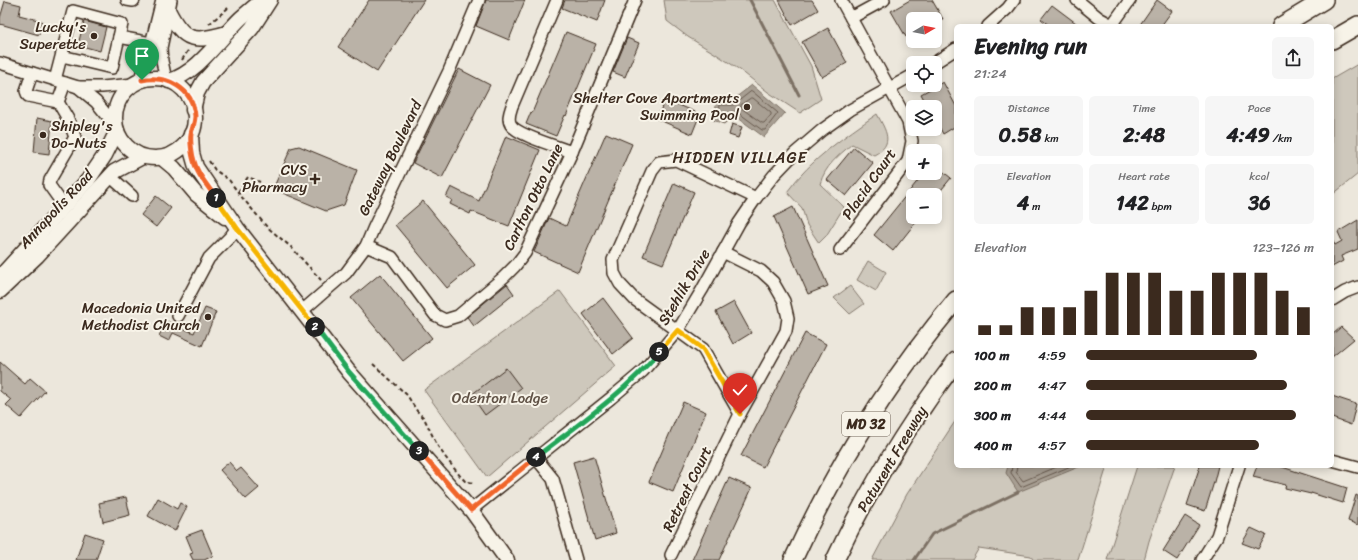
<!DOCTYPE html>
<meta charset="utf-8">
<style>
body{margin:0;font-family:Sriracha,sans-serif;background:#f6f6f6;color:#202124;height:100vh;display:flex;flex-direction:column;font-size:15px;white-space:nowrap}
*{box-sizing:border-box;margin:0}
p{font-size:13px;color:#757577}
.icon{flex:none;width:22px;height:22px;fill:none;stroke:currentColor;stroke-width:2;stroke-linecap:round;stroke-linejoin:round}
.map{position:relative;flex:1;overflow:hidden}
.drawer{position:absolute;left:954px;top:24px;width:380px;height:444px;display:flex;flex-direction:column;background:#fff;border-radius:6px;box-shadow:0 2px 10px #0003}
.drawer>*{flex:none}
.needle{width:26px;rotate:80deg}
.fabs{position:absolute;left:906px;top:12px;display:grid;gap:8px}
.fabs a{display:grid;place-items:center;width:36px;height:36px;border-radius:6px;background:#fff;box-shadow:0 2px 10px #0003;font-size:20px}
.pin{position:absolute;display:grid;place-items:center;width:34px;height:34px;color:#fff;margin:-41px -17px;border-radius:50% 50% 50% 0;rotate:-45deg;box-shadow:0 0 4px #0007}
.pin .icon{rotate:45deg}
.km{position:absolute;width:20px;height:20px;margin:-10px;border-radius:50%;background:#222;color:#fff;font-size:11px;line-height:20px;text-align:center}
.round{display:grid;place-items:center;flex:none;width:42px;height:42px;border-radius:6px;background:#f6f6f6}
.headline{display:flex;align-items:center;justify-content:space-between;height:68px;padding:0 20px}
h1{font-size:22px;font-weight:700;line-height:30px}
.stats{display:grid;grid-template-columns:repeat(3,1fr);gap:6px;height:68px;padding:4px 20px}
.stats div{display:grid;align-content:center;border-radius:6px;background:#f6f6f6;text-align:center}
.stats b{font-size:20px;font-weight:700}
.stats small{font-size:11px;font-weight:400}
.stats p{font-size:11px}
.chart{height:112px;padding:8px 20px}
.chart p{display:flex;justify-content:space-between}
.chart svg{width:100%;height:72px;margin-top:4px;stroke:#3b2a1e;stroke-width:6}
ul{padding:0 20px;list-style:none;font-size:13px}
li{display:grid;grid-template-columns:64px 48px 1fr;align-items:center;height:30px}
li i{height:10px;border-radius:5px;background:#3b2a1e}
.map>svg:first-child{display:block}
.green{fill:#cec8bc;stroke:#84796d}
.water{fill:#a89f93;stroke:#7c7064}
.lines{fill:none;stroke-linecap:round;stroke-linejoin:round}
.shore{stroke:#67594d;stroke-width:1}
.stream{stroke:#7c7064;stroke-width:3}
.building{fill:#bab2a7;stroke:#3b2a1e}
.minor-casing{stroke:#3b2a1e;stroke-width:14}
.major-casing{stroke:#3b2a1e;stroke-width:17}
.highway-casing{stroke:#3b2a1e;stroke-width:20}
.path{stroke:#3b2a1e;stroke-width:2;stroke-dasharray:4 3;stroke-linecap:butt}
.minor{stroke:#f7f3e8;stroke-width:11}
.major{stroke:#f7f3e8;stroke-width:14}
.highway{stroke:#f7f3e8;stroke-width:17}
.split-1-casing{stroke:#fff;stroke-width:8}
.split-2-casing{stroke:#fff;stroke-width:8}
.split-3-casing{stroke:#fff;stroke-width:8}
.split-4-casing{stroke:#fff;stroke-width:8}
.split-5-casing{stroke:#fff;stroke-width:8}
.split-6-casing{stroke:#fff;stroke-width:8}
.split-1{stroke:#f0652b;stroke-width:5}
.split-2{stroke:#f5b400;stroke-width:5}
.split-3{stroke:#22a559;stroke-width:5}
.split-4{stroke:#f0652b;stroke-width:5}
.split-5{stroke:#22a559;stroke-width:5}
.split-6{stroke:#f5b400;stroke-width:5}
.poi-dot{fill:#3b2a1e;stroke:#f7f3e8;stroke-width:1.5}
.labels{text-anchor:middle;dominant-baseline:central;stroke-width:4;stroke-linejoin:round;paint-order:stroke}
.shield{fill:#f7f3e8;stroke:#73665b;stroke-width:1}
.shield-label{font-size:14px;font-weight:bold;fill:#3b2a1e}
.poi-label{font-size:15px;fill:#3b2a1e;stroke:#f7f3e8;text-anchor:end}
.street-label{font-size:15px;fill:#3b2a1e;stroke:#f7f3e8}
.park-label{font-size:15px;fill:#605246;stroke:#f7f3e8}
.neighbourhood-label{font-size:16px;letter-spacing:1px;fill:#3b2a1e;stroke:#f7f3e8}
</style>
<div class="map">
<svg width="1358" height="560" viewBox="0 0 1358 560">
<rect width="100%" height="100%" fill="#ece7dc"/>
<filter id="ink" filterUnits="userSpaceOnUse"><feTurbulence type="fractalNoise" baseFrequency=".025" numOctaves="2"/><feDisplacementMap in="SourceGraphic" scale="8" xChannelSelector="R" yChannelSelector="G"/><feConvolveMatrix kernelMatrix="1 2 1 2 8 2 1 2 1" color-interpolation-filters="sRGB"/></filter>
<g filter="url(#ink)">
<g class="green">
<polygon points="664,0 775,0 811,66 821,99 800,113 768,92 740,70 716,54 688,37 667,21"/>
<polygon points="1358,64 1358,174 1332,195 1332,79"/>
<path d="M877,114C886,131 895,144 874,155L852,144C838,156 825,166 820,184L844,207L826,236L819,243L807,225L802,208L787,192C811,159 844,137 877,114Z"/>
<polygon points="868,261 886,272 876,291 857,280"/>
<polygon points="850,286 864,304 850,314 834,298"/>
<polygon points="560,291 616,366 487,477 424,390"/>
<polygon points="956,420 956,466 1107,466 1078,560 1033,560 1031,556 979,548 972,560 872,560 907,494"/>
<polygon points="1137,466 1175,466 1149,541 1144,560 1107,560"/>
</g>
<g class="water">
<polygon points="752,85 785,113 764,137 734,115 724,124 713,120 717,101 731,101"/>
<polygon points="1008,466 1081,466 1018,492 1006,473"/>
</g>
<g class="lines">
<g class="shore">
<polygon points="752,91 778,113 765,130 762,130 736,111 732,112 723,119 718,117 720,105 733,105"/>
<polygon points="751,98 753,98 771,113 771,115 764,123 762,123 741,108 741,105"/>
<polyline points="1012,466 1011,473 1021,487 1071,466"/>
<polyline points="1017,466 1016,472 1023,481 1059,466"/>
</g>
<g class="stream">
<polyline points="750,0 799,95"/>
<polyline points="914,560 932,534 1018,492"/>
</g>
</g>
<g class="building">
<polygon points="369,0 424,0 377,72 338,47"/>
<polygon points="486,0 525,0 509,40 476,26"/>
<polygon points="565,0 605,0 597,22 562,8"/>
<polygon points="779,0 812,0 818,10 792,25"/>
<polygon points="910,0 932,0 943,19 913,19 913,33 906,37 891,11"/>
<polygon points="1157,0 1172,11 1161,26 1139,26"/>
<polygon points="5,1 21,5 19,15 42,21 39,35 0,24 0,18"/>
<polygon points="1052,5 1080,26 1050,26 1041,19"/>
<polygon points="84,21 106,27 100,51 78,45"/>
<polygon points="828,28 847,63 822,77 802,42"/>
<polygon points="566,32 596,44 566,116 565,115 556,136 526,124 531,112 532,113"/>
<polygon points="627,38 639,43 625,77 613,72"/>
<polygon points="459,69 490,85 442,178 413,163"/>
<polygon points="943,82 956,106 956,126 943,134 935,119 935,107 928,107 921,94"/>
<polygon points="665,99 700,114 692,134 657,119"/>
<polygon points="37,118 52,121 49,154 34,152"/>
<polygon points="732,124 742,127 738,138 729,135"/>
<polygon points="606,133 632,144 578,272 534,252 549,218 566,226"/>
<polygon points="506,136 540,150 509,226 471,211 470,214 450,204 452,200 446,197 451,187 479,201"/>
<polygon points="299,146 357,170 344,205 326,211 273,189 291,148"/>
<polygon points="854,147 873,163 846,196 827,180"/>
<polygon points="935,165 951,178 937,195 913,195 913,217 920,217 893,251 874,235 924,173 935,173"/>
<polygon points="674,183 694,192 663,264 643,256"/>
<polygon points="156,196 171,208 156,227 141,215"/>
<polygon points="423,201 475,265 447,288 395,225"/>
<polygon points="793,207 828,286 808,294 774,217"/>
<polygon points="1358,220 1358,249 1341,256 1343,261 1332,267 1332,240 1335,245 1342,241 1338,232"/>
<polygon points="380,274 432,338 403,361 351,298"/>
<polygon points="507,284 514,294 474,326 467,317"/>
<polygon points="603,298 633,338 613,354 583,314"/>
<polygon points="734,302 751,333 733,344 716,312"/>
<polygon points="205,308 216,312 202,346 173,333 169,341 159,336 166,321 194,333"/>
<polygon points="1341,327 1354,339 1332,357 1332,335"/>
<polygon points="805,333 826,344 763,467 741,456"/>
<polygon points="0,362 25,384 30,378 45,391 21,418 6,405 11,400 0,391"/>
<polygon points="506,368 521,388 485,415 471,395"/>
<polygon points="1332,396 1356,404 1351,425 1332,418"/>
<polygon points="683,402 706,412 673,492 649,482"/>
<polygon points="594,456 616,533 595,540 573,462"/>
<polygon points="229,462 237,471 241,468 259,488 246,499 220,470"/>
<polygon points="1200,466 1218,466 1214,482 1205,511 1187,505"/>
<polygon points="1257,466 1279,466 1347,488 1343,503 1311,493 1311,494 1285,488 1286,485 1253,477"/>
<polygon points="729,478 752,488 719,560 692,560"/>
<polygon points="1356,495 1358,496 1358,525 1348,521"/>
<polygon points="126,497 130,515 103,522 99,503"/>
<polygon points="158,498 177,509 180,503 187,507 175,531 148,516"/>
<polygon points="1185,516 1199,525 1177,560 1163,551"/>
<polygon points="1251,528 1266,535 1258,549 1242,543"/>
<polygon points="202,530 213,556 204,560 193,560 190,554 193,553 186,536"/>
<polygon points="85,533 103,539 96,560 76,560"/>
</g>
<g class="lines">
<defs>
<g id="minor">
<polyline points="127,0 133,1 134,0"/>
<path d="M557,0L512,106C510,112 507,119 511,125C517,135 559,147 572,152"/>
<polyline points="1077,0 1099,18 1112,25 1130,0"/>
<polyline points="851,18 884,0"/>
<polyline points="988,26 1008,8 1014,0"/>
<polyline points="62,56 112,68 119,37"/>
<polyline points="0,63 78,87 102,87 134,84"/>
<polyline points="934,63 956,49"/>
<polyline points="32,73 26,91 28,96 58,102 65,83"/>
<polyline points="55,80 73,11 122,24 119,37 151,43"/>
<polyline points="166,80 162,61 161,48 171,0"/>
<polyline points="139,81 148,56 162,0"/>
<polyline points="78,87 96,102 115,125"/>
<polyline points="58,102 68,119 75,137 50,180 49,185 64,206"/>
<polyline points="110,176 132,196"/>
<polyline points="366,246 392,257 435,315 445,320 458,316 504,277 515,266 525,253 572,152 635,0"/>
<polyline points="840,250 908,161 912,141 908,122 841,0"/>
<polyline points="1332,300 1345,292 1358,287"/>
<polyline points="302,311 346,273 366,246 374,227 449,71 479,0"/>
<polyline points="178,316 209,258 230,237 237,228"/>
<polyline points="740,414 703,349 634,299 620,284 614,273 613,260 652,171 659,162 676,160 756,198"/>
<polyline points="536,458 553,479 576,560"/>
<polyline points="1332,460 1358,467"/>
<polyline points="471,510 611,398 643,371 678,330 702,290 739,223 756,198 774,175 794,154 822,130 850,110 913,75"/>
<polyline points="671,555 740,414 786,331 788,318 784,301 773,282 761,271 723,252"/>
<polyline points="1202,560 1217,536 1239,466"/>
</g>
<g id="major">
<path d="M168,10C184,42 194,43 227,33"/>
<circle cx="155" cy="118" r="40"/>
<path d="M169,81C198,73 220,38 241,18C248,12 255,6 262,0"/>
<polyline points="193,110 197,93 203,82 252,28 270,0"/>
<polyline points="191,134 192,153 196,167 237,228 349,372 471,510 507,560"/>
<polyline points="162,158 174,168 196,194 225,217"/>
<polyline points="0,277 88,180 105,155 117,131"/>
<polyline points="0,291 37,256 114,172 142,157"/>
</g>
<g id="highway">
<polyline points="1281,26 1324,0"/>
<polyline points="1332,40 1358,25"/>
<path d="M793,560C836,466 890,379 956,300"/>
<path d="M835,560C868,490 909,423 956,361"/>
</g>
</defs>
<use href="#minor" class="minor-casing"/>
<use href="#major" class="major-casing"/>
<use href="#highway" class="highway-casing"/>
<g class="path">
<polyline points="209,24 228,8"/>
<polyline points="182,60 189,49"/>
<polyline points="209,161 215,170 229,180 240,195 267,227 291,247 321,280"/>
<polyline points="238,192 248,177 260,182"/>
<polyline points="373,364 407,395 417,411 424,418 437,445 446,458 461,477 465,481 473,483"/>
</g>
<use href="#minor" class="minor"/>
<use href="#major" class="major"/>
<use href="#highway" class="highway"/>
</g>
</g>
<g class="lines" filter="url(#ink)">
<defs>
<path id="split-1" d="M142,80C167,75 193,88 195,116C195,123 192,128 191,134C190,141 192,155 194,161C197,175 209,187 216,198"/>
<polyline id="split-2" points="216,198 237,228 315,327"/>
<polyline id="split-3" points="315,327 349,372 419,451"/>
<polyline id="split-4" points="419,451 471,510 536,457"/>
<path id="split-5" d="M536,457C579,424 624,393 659,352"/>
<polyline id="split-6" points="659,352 678,330 703,349 740,414"/>
</defs>
<use href="#split-1" class="split-1-casing"/>
<use href="#split-2" class="split-2-casing"/>
<use href="#split-3" class="split-3-casing"/>
<use href="#split-4" class="split-4-casing"/>
<use href="#split-5" class="split-5-casing"/>
<use href="#split-6" class="split-6-casing"/>
<use href="#split-1" class="split-1"/>
<use href="#split-2" class="split-2"/>
<use href="#split-3" class="split-3"/>
<use href="#split-4" class="split-4"/>
<use href="#split-5" class="split-5"/>
<use href="#split-6" class="split-6"/>
</g>
<g class="poi-dot">
<circle cx="94" cy="36" r="4"/>
<circle cx="747" cy="107" r="4"/>
<circle cx="43" cy="135" r="4"/>
<path d="M313 173h4v4h4v4h-4v4h-4v-4h-4v-4h4z"/>
<circle cx="208" cy="317" r="4"/>
</g>
<g class="labels">
<rect class="shield" x="842" y="412" width="48" height="24" rx="3"/>
<g class="shield-label">
<text x="866" y="424">MD 32</text>
</g>
<g class="poi-label">
<text x="86" y="27">Lucky's<tspan x="86" dy="17">Superette</tspan></text>
<text x="739" y="98">Shelter Cove Apartments<tspan x="739" dy="17">Swimming Pool</tspan></text>
<text x="51" y="126" text-anchor="start">Shipley's<tspan x="51" dy="17">Do-Nuts</tspan></text>
<text x="307" y="170">CVS<tspan x="307" dy="17">Pharmacy</tspan></text>
<text x="200" y="308">Macedonia United<tspan x="200" dy="17">Methodist Church</tspan></text>
</g>
<g class="street-label">
<text transform="translate(390 158) rotate(-64)">Gateway Boulevard</text>
<text transform="translate(869 184) rotate(-55)">Placid Court</text>
<text transform="translate(533 197) rotate(-64)">Carlton Otto Lane</text>
<text transform="translate(56 209) rotate(-47)">Annapolis Road</text>
<text transform="translate(684 287) rotate(-59)">Stehlik Drive</text>
<text transform="translate(892 459) rotate(-59)">Patuxent Freeway</text>
<text transform="translate(687 489) rotate(-64)">Retreat Court</text>
</g>
<g class="park-label">
<text x="500" y="398">Odenton Lodge</text>
</g>
<g class="neighbourhood-label">
<text x="740" y="157">HIDDEN VILLAGE</text>
</g>
</g>
</svg>
<div class="fabs">
<a><svg class="needle" viewBox="-14 -14 28 28"><path d="M0-13l5 13h-10z" fill="#e53935"/><path d="M0 13l5-13h-10z" fill="#757577"/></svg></a>
<a><svg class="icon" aria-label="locate" viewBox="0 0 24 24"><circle cx="12" cy="12" r="6"/><path d="M12 2v4M12 18v4M2 12h4M18 12h4"/></svg></a>
<a><svg class="icon" aria-label="layers" viewBox="0 0 24 24"><path d="M12 4l9 5-9 5-9-5zM3 14l9 5 9-5"/></svg></a>
<a>+</a>
<a>−</a>
</div>
<div class="pin" style="left:142px;top:80px;background:#1e9e55"><svg class="icon" aria-label="arrive" viewBox="0 0 24 24"><path d="M6 21V4h12l-3 4 3 4H6"/></svg></div>
<div class="pin" style="left:740px;top:414px;background:#d93025"><svg class="icon" aria-label="check" viewBox="0 0 24 24"><path d="M5 12l5 5 9-10"/></svg></div>
<b class="km" style="left:216px;top:198px">1</b>
<b class="km" style="left:315px;top:327px">2</b>
<b class="km" style="left:419px;top:451px">3</b>
<b class="km" style="left:536px;top:457px">4</b>
<b class="km" style="left:659px;top:352px">5</b>
<section class="drawer">
<div class="headline"><div><h1>Evening run</h1><p>21:24</p></div><a class="round"><svg class="icon" aria-label="share" viewBox="0 0 24 24"><path d="M12 15V3M7 8l5-5 5 5M5 13v7h14v-7"/></svg></a></div>
<div class="stats">
<div><p>Distance</p><b>0.58<small> km</small></b></div>
<div><p>Time</p><b>2:48</b></div>
<div><p>Pace</p><b>4:49<small> /km</small></b></div>
</div>
<div class="stats">
<div><p>Elevation</p><b>4<small> m</small></b></div>
<div><p>Heart rate</p><b>142<small> bpm</small></b></div>
<div><p>kcal</p><b>36</b></div>
</div>
<div class="chart"><p><span>Elevation</span>123–126 m</p>
<svg viewBox="0 0 160 44" preserveAspectRatio="none"><path d="M5 44V38M15 44V38M25 44V27M35 44V27M45 44V27M55 44V17M65 44V6M75 44V6M85 44V6M95 44V17M105 44V17M115 44V6M125 44V6M135 44V6M145 44V17M155 44V27"/></svg>
</div>
<ul>
<li><b>100 m</b>4:59<i style="width:75%"></i></li>
<li><b>200 m</b>4:47<i style="width:88%"></i></li>
<li><b>300 m</b>4:44<i style="width:92%"></i></li>
<li><b>400 m</b>4:57<i style="width:76%"></i></li>
</ul>
</section>
</div>
